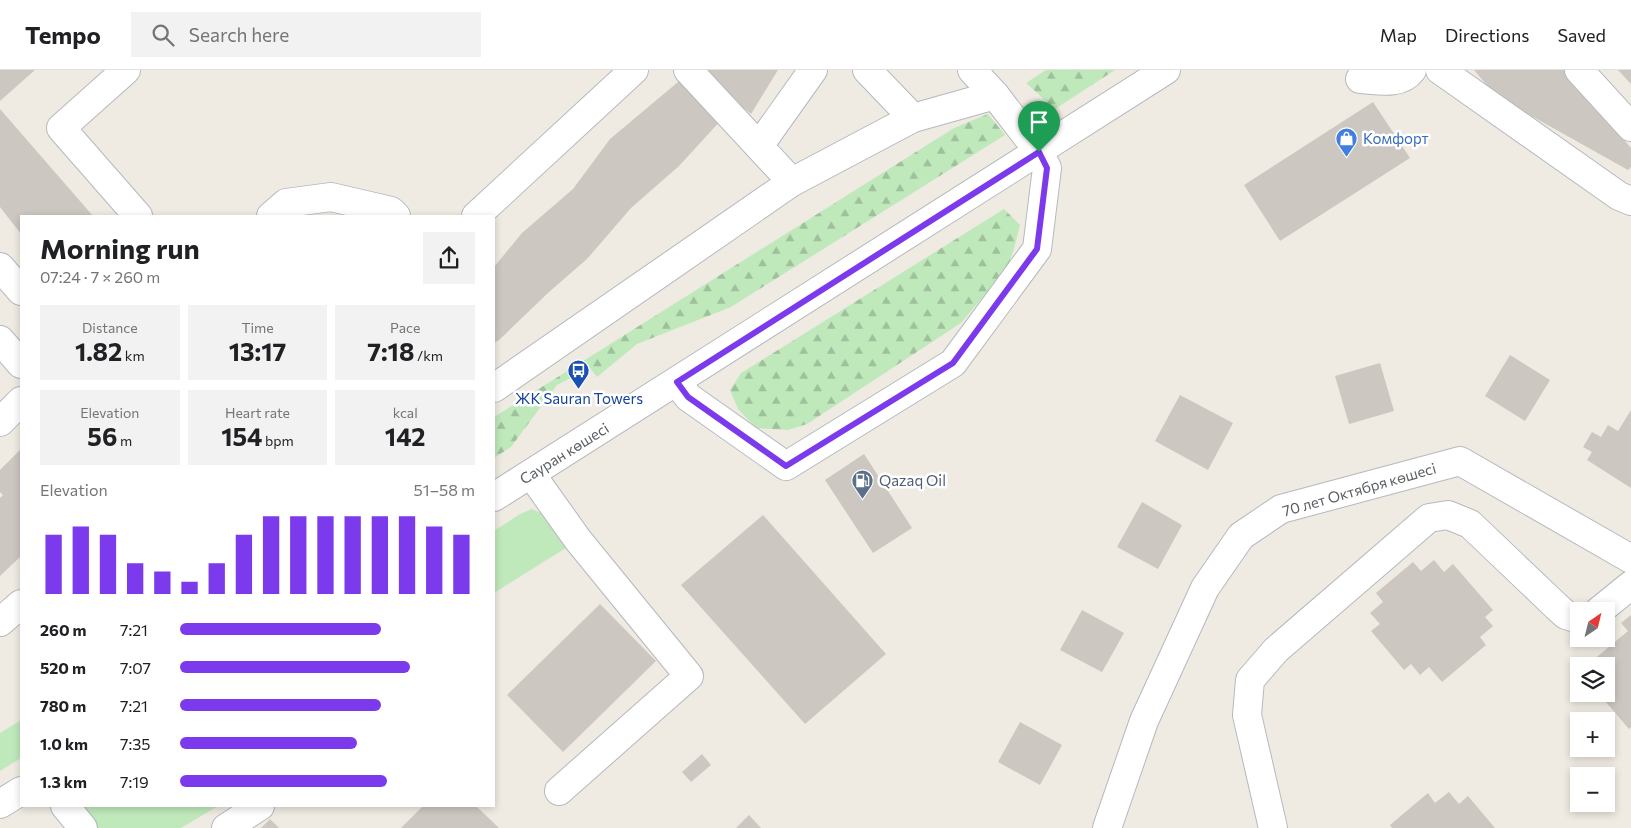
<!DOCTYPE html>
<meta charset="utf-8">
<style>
body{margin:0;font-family:Commissioner,sans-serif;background:#f2f2f2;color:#202124;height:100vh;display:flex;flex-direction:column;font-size:19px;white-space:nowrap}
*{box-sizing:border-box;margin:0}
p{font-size:16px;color:#757577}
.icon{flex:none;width:28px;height:28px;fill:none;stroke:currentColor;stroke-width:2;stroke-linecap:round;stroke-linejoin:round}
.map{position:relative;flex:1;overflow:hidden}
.panel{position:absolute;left:20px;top:145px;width:475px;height:592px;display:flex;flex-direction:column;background:#fff;border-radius:0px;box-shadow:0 2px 8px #0003}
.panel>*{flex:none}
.needle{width:32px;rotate:35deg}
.buttons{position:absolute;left:1570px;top:532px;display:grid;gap:10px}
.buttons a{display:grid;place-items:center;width:45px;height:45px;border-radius:0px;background:#fff;box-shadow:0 2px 8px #0003;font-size:25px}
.pin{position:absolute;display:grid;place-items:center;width:42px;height:42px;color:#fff;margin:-51px -21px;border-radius:50% 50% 50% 0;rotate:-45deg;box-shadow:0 0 5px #0007}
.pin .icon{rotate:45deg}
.round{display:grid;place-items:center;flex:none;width:52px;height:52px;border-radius:0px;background:#f2f2f2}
.head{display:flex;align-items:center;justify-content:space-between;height:85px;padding:0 20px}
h1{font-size:28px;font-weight:700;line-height:38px}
.figures{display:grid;grid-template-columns:repeat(3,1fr);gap:8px;height:85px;padding:5px 20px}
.figures div{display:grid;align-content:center;border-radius:0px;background:#f2f2f2;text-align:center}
.figures b{font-size:25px;font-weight:700}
.figures small{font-size:14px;font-weight:400}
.figures p{font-size:14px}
.chart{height:140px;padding:10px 20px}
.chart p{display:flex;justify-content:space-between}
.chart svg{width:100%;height:90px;margin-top:5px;stroke:#7c3aed;stroke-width:6}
ul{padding:0 20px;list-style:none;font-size:16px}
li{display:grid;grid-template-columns:80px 60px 1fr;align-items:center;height:38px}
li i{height:12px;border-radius:6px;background:#7c3aed}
header{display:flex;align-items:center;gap:30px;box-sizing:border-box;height:70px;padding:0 25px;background:#fff;border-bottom:1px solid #e0e0e0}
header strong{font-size:24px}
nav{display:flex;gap:28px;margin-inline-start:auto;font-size:18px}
.search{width:350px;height:45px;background:#f2f2f2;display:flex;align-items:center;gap:12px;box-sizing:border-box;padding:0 18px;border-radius:0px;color:#757577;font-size:19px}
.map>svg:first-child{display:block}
.green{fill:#bfe9bb}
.forest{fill:url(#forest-firs)}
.building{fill:#ccc7c0}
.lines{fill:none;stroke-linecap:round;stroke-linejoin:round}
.minor-casing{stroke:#b5b9be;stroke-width:30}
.minor{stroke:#fff;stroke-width:28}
.route-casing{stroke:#fff;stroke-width:10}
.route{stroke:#7c3aed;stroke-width:6}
.labels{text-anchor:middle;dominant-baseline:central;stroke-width:5;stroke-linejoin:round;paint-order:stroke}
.shop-label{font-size:15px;fill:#366cbe;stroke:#fff;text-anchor:start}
.transit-label{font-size:15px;fill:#164399;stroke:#fff}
.street-label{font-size:15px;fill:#5a5f64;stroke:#fff}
.service-label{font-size:15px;fill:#4e5e75;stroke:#fff;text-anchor:start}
</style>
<header>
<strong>Tempo</strong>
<div class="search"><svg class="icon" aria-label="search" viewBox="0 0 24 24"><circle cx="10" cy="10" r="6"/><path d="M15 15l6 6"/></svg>Search here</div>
<nav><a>Map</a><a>Directions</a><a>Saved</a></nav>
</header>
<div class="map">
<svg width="1631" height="758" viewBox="0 0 1631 758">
<defs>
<pattern id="forest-firs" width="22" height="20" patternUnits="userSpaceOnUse" patternTransform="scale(1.25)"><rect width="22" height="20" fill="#bfe9bb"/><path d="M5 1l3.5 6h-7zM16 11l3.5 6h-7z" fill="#9ec09c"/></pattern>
</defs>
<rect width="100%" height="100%" fill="#efebe2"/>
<g class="green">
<polygon points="532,439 548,446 569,476 494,523 494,461 520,444"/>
<polygon points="21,650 21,688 0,701 0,663"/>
<polygon points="79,736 218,736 181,758 96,758"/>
</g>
<g class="forest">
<polygon points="1046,0 1115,0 1055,39 1026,13"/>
<polygon points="988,44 1005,65 731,237 637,274 597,307 590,298 557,315 511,377 494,388 494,347 954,58"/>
<polygon points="1004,139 1020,155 1014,179 1007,198 961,253 807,354 788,360 756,358 738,339 730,320 741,303"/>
</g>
<g class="building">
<polygon points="0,0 35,0 0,31"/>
<polygon points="707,0 778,0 751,44 708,10 704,5"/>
<polygon points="1474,0 1564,0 1631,78 1631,97 1628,100 1496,26"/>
<polygon points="1618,0 1631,0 1631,14"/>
<polygon points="684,7 723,48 679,96 631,138 587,189 549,222 499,270 494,273 494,197 522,163 573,119 610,69"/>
<polygon points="1373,32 1410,88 1280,171 1244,115"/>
<polygon points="0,39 93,146 21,146 21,164 0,137"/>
<polygon points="1510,285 1550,310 1525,351 1485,326"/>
<polygon points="1380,293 1394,341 1349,354 1335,306"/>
<polygon points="1180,325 1233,353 1208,400 1155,371"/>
<polygon points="1631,340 1631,418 1587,390 1592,382 1583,377 1592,362 1601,367 1608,355 1618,361"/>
<polygon points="21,379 21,486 0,506 0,428 3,425 0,422 0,400"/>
<polygon points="864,384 912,458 873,483 825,410"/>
<polygon points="1142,432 1182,455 1158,499 1117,477"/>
<polygon points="763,445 886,584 805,654 681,515"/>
<polygon points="1434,490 1444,502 1453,494 1493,540 1485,547 1493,556 1480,567 1486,575 1442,612 1429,597 1420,605 1411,594 1404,600 1371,561 1380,554 1370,543 1383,532 1376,523 1413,492 1421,501"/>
<polygon points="600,534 656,591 563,682 507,625"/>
<polygon points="1082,540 1124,563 1102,602 1060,580"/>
<polygon points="1631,545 1631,657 1629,659 1599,624 1606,624 1606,596 1586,596 1628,561 1621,553"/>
<polygon points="1020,652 1062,675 1040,715 998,692"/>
<polygon points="702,684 711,695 691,712 682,702"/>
<polygon points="1449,722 1459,734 1468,726 1495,758 1392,758 1390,755 1428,723 1435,733"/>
<polygon points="423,736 476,736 499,758 401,758"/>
<polygon points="749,745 761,758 736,758"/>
<polygon points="270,749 279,758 261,758"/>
</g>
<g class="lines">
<defs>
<g id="minor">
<polyline points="126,0 61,58 138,146"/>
<polyline points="688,0 792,112"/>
<polyline points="867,0 913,48"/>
<polyline points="1440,0 1619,126 1631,131"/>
<polyline points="1579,0 1631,57"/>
<path d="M1360,9C1377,10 1400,16 1412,0"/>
<polyline points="759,76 813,0"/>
<polyline points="271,146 286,133 331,127 391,141 396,146"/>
<polyline points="476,146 634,0"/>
<polyline points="0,197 21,221"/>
<polyline points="0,270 21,294"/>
<polyline points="677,312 688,327 786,396 953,293 1037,179 1047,98 1039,82 995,25 972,0"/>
<polyline points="494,318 792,112 913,48 995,25"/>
<polyline points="0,352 21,331"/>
<polyline points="531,404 578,470 689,606 559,721"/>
<polyline points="494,427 1166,0"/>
<polyline points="1599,541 1631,515"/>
<polyline points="0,552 21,534"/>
<polyline points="0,734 21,721"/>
<polyline points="65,736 83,758"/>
<polyline points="226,758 260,736"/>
<polyline points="1107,758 1144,651 1205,518 1241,466 1281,439 1460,391 1631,489"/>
<polyline points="1273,758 1247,645 1250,610 1276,580 1429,448 1448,445 1470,454 1556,536 1566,545 1579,549"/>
</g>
</defs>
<use href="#minor" class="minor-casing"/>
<use href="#minor" class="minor"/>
</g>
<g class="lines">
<defs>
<polygon id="route" points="1039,82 1047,98 1037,179 953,293 786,396 688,327 677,312"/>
</defs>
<use href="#route" class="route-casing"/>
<use href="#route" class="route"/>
</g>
<defs>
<symbol id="shop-pin" viewBox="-11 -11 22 30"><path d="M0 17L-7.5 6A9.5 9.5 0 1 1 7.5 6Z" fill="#3f7fe0" stroke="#fff"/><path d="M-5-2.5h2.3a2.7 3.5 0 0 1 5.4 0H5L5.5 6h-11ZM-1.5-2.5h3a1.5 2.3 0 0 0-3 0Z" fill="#fff"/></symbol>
<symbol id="bus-pin" viewBox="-11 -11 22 30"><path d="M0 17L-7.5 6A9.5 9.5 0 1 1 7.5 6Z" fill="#1a4fb4" stroke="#fff"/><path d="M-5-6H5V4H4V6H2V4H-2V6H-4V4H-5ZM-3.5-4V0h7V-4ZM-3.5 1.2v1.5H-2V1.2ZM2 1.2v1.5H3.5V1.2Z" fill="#fff"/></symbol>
<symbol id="fuel-pin" viewBox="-11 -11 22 30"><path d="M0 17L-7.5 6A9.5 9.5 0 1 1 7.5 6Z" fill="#5c6f8a" stroke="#fff"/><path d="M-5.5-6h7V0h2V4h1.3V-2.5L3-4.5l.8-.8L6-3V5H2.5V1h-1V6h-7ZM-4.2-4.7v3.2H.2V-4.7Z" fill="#fff"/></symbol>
</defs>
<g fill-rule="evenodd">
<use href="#shop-pin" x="1334" y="56" width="25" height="34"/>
<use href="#bus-pin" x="566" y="288" width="25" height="34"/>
<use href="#fuel-pin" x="850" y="398" width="25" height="34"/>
</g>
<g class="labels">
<g class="shop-label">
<text x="1363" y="68">Комфорт</text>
</g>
<g class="transit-label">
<text x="579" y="328">ЖК Sauran Towers</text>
</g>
<g class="street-label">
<text transform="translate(564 383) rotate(-32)">Сауран көшесі</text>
<text transform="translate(1359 419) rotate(-16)">70 лет Октября көшесі</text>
</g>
<g class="service-label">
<text x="879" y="410">Qazaq Oil</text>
</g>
</g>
</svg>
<div class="buttons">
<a><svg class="needle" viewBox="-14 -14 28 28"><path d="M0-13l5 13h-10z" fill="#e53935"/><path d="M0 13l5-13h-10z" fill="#757577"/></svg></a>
<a><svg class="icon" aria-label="layers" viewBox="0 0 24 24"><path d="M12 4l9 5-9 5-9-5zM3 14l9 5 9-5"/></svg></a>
<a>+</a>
<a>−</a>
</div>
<div class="pin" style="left:1039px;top:82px;background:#1e9e55"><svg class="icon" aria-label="arrive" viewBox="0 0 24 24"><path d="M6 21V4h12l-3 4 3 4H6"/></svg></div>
<section class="panel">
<div class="head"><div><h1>Morning run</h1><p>07:24 · 7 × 260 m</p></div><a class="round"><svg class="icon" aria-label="share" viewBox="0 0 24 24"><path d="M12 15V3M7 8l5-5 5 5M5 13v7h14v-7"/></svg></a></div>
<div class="figures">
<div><p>Distance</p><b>1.82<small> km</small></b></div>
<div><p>Time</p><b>13:17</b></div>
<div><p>Pace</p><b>7:18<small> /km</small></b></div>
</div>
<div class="figures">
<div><p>Elevation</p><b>56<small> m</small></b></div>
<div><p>Heart rate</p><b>154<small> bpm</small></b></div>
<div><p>kcal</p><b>142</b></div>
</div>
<div class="chart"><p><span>Elevation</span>51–58 m</p>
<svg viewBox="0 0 160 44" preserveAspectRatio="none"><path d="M5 44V15M15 44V11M25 44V15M35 44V29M45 44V33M55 44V38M65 44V29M75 44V15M85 44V6M95 44V6M105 44V6M115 44V6M125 44V6M135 44V6M145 44V11M155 44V15"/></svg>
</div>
<ul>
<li><b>260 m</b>7:21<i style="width:68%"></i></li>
<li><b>520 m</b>7:07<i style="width:78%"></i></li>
<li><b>780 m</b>7:21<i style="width:68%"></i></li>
<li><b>1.0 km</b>7:35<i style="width:60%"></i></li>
<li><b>1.3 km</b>7:19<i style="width:70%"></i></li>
</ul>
</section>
</div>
